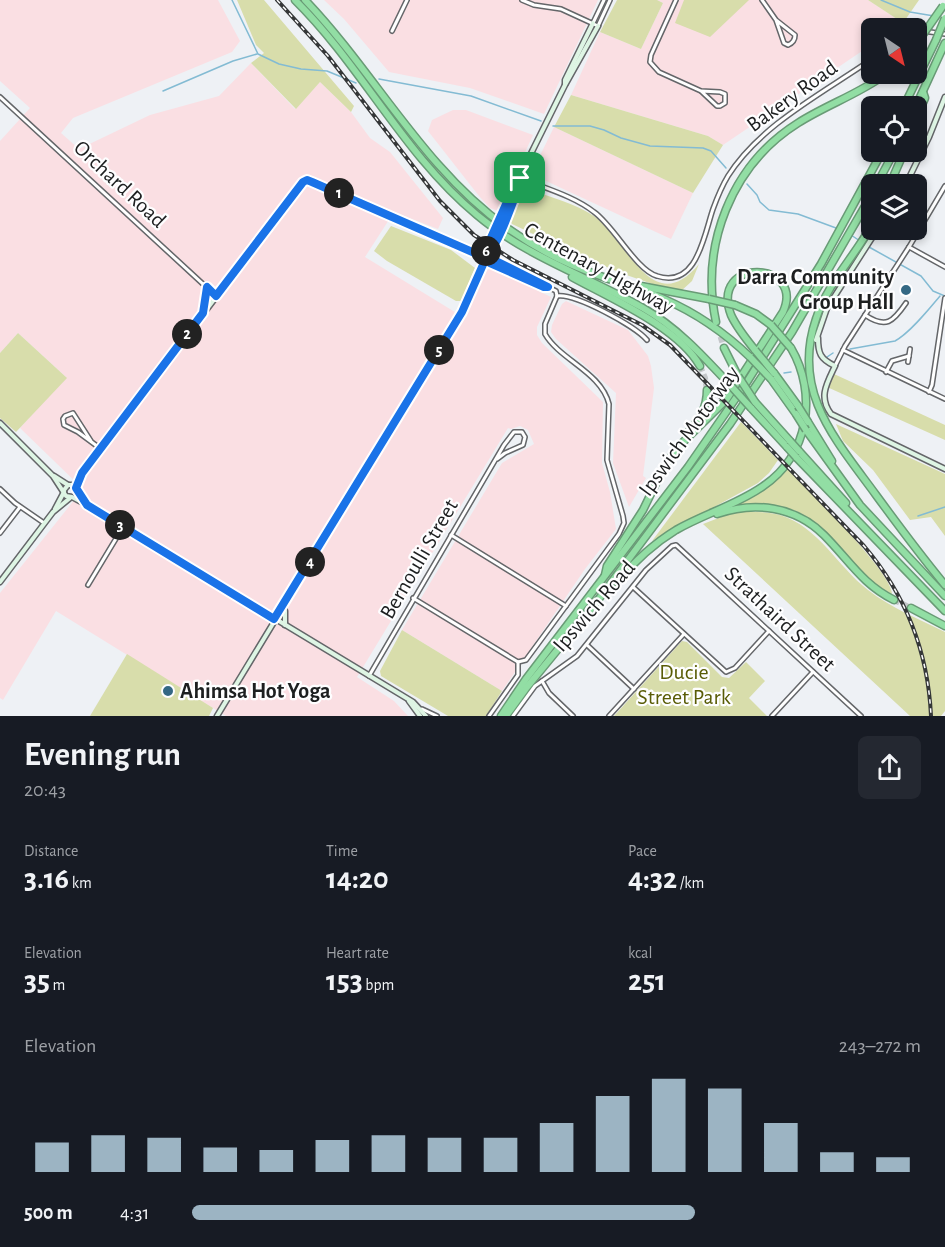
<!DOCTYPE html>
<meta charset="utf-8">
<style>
body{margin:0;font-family:"Alegreya Sans",sans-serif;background:#242831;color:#f1f3f6;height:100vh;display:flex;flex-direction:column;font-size:22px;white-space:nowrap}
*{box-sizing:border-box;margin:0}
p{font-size:20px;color:#9ea1a6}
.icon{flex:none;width:33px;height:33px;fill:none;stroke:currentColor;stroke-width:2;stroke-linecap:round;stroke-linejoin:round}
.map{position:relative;height:716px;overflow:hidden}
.sheet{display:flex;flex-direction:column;background:#171b24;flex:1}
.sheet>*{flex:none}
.needle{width:39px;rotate:145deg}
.buttons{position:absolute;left:861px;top:18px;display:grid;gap:12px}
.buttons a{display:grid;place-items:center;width:66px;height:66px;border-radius:9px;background:#171b24;box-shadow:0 3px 9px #0003;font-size:30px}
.pin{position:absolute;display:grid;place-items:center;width:51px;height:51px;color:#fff;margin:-26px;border-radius:12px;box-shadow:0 3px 9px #0006}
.km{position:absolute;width:30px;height:30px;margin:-15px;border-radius:50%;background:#222;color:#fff;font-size:16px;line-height:30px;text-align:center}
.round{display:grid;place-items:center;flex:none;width:63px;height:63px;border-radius:9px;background:#242831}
.headline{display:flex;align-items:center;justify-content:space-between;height:102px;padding:0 24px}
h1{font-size:33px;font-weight:700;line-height:45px}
.figures{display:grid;grid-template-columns:repeat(3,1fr);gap:9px;height:102px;padding:6px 24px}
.figures div{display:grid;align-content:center}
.figures b{font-size:30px;font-weight:700}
.figures small{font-size:16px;font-weight:400}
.figures p{font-size:16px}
.chart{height:168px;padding:12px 24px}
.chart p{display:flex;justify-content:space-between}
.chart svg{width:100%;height:108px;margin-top:6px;stroke:#9cb4c3;stroke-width:6}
ul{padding:0 24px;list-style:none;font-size:20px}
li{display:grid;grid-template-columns:96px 72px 1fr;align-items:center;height:45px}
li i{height:15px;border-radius:8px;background:#9cb4c3}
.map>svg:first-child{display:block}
.industrial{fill:#fadfe3}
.green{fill:#d8ddab}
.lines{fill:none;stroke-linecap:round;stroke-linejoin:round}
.stream{stroke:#83bbd3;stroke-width:1.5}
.highway-tunnel{stroke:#c4c7ca;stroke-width:6;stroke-dasharray:6 3;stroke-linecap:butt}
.street-casing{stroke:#646669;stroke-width:6}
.secondary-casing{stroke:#646669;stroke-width:7}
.highway-casing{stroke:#699b76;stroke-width:9}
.street{stroke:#fff;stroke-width:3}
.secondary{stroke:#def5e4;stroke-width:4}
.highway{stroke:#92dea4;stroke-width:6}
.rail-casing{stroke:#353738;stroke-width:4}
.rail{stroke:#fefeff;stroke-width:1.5;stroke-dasharray:4.5;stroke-linecap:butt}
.secondary-bridge-casing{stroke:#646669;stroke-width:7;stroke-linecap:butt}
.highway-bridge-casing{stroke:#699b76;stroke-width:9;stroke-linecap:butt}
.secondary-bridge{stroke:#def5e4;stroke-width:4}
.highway-bridge{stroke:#92dea4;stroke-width:6}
.route-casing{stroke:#fff;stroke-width:12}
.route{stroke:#1a73e8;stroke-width:8}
.poi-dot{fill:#346884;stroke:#fefeff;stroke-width:2}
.labels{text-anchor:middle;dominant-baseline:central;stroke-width:4.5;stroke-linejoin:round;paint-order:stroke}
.street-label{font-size:22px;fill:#1d1f20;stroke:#fefeff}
.poi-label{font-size:22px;font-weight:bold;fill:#1d1f20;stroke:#fefeff;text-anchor:end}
.park-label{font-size:22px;fill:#595c06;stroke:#fefeff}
</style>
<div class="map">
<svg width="945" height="716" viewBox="0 0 945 716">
<rect width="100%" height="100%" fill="#eef1f5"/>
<g class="industrial">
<polygon points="0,0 218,0 240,41 232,52 73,118 61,133 79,149 150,115 219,96 251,63 295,109 320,82 351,112 370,138 390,152 443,218 438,229 394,212 365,257 463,317 486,271 491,268 551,297 537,327 537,335 542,343 603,402 602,463 610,492 616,529 585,569 502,691 402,630 502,463 534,444 528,430 520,426 511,429 508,428 357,677 394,701 408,716 226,716 56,611 3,700 0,698 0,593 83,489 20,428 66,377 18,333 0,353 0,141 30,108 0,81"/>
<polygon points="324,0 598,0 544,114 470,88 389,72 344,19"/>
<polygon points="657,0 868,0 903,23 895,28 872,28 871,45 723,145 708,136 571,95 600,32 641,49 663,3"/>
<polygon points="453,110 466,110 533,135 498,211 490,208 479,196 428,131 432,120"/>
<polygon points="554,127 693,193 671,239 531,174"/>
<polygon points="566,301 628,330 648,356 651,366 654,388 643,476 646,478 629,507 613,463 616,393 556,339 551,332 552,325 562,304"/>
</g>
<g class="green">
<polygon points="237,0 264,0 354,106 351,112 320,82 296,109 251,63 264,53 256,45"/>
<polygon points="617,0 657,0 663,3 641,49 600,32"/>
<polygon points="684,0 749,0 710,37 675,23"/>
<polygon points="868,0 919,0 903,23"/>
<polygon points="571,95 708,136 723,145 693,193 554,127"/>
<path d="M529,189C550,197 576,204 594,216C626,238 652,321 699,264L692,281L680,292C619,276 569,251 512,224L510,221L524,193Z"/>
<polygon points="391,226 451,250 475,268 461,301 456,301 387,261 374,251"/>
<polygon points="18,333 67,378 16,432 0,418 0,353"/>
<polygon points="834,374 945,425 945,440 827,387"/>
<polygon points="741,422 778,460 769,473 758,483 652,541"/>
<polygon points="836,424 945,474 945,536 931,517 910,520 873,470 843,441"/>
<path d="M787,468C806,488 892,572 892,594C881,588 871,582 861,573C842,555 817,517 793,510C775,504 755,505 737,505L758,493Z"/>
<path d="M734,512C750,512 765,511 780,515C819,527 837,566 868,590C891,608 919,619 945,632V711L941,716H910L703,524Z"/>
<polygon points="402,630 502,691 486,716 448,716 381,676 380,671"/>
<polygon points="682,641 687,642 722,677 729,678 746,662 765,681 749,698 767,716 614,716"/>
<polygon points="127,654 213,708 209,716 90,716"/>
</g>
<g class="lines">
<g class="stream">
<polyline points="232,0 258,54 279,64 301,69 327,71 356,83"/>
<polyline points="881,0 910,12 934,16"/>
<polyline points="379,79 471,96 541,121"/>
<polyline points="163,91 233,61 257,54"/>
<polyline points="553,126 590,126 604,130 621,138 650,146 703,148 711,151 726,168"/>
<polyline points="747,184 757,195 760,202 769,210 798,214 836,228"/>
<polyline points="851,235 860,241"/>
<polyline points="869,247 921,276 933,291 945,296"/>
<path d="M850,349L895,341C910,333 929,309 940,296"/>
<polyline points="827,357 833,353"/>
<polyline points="784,373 791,372"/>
<polyline points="918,516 945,507"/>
</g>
<g class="highway-tunnel">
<polyline points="718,328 724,348"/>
<polyline points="700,366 705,378 707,390"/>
<polyline points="894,600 911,608"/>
</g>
<defs>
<g id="street">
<polyline points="522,0 534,5 561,9 598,26 610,0"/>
<polyline points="676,0 651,55 650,62 659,72 701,91 717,106 720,106 725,103 725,94 720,92 701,91"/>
<path d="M762,0L776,20L784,43L788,45C793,43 795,40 795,35L776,20"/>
<polyline points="593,23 604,0"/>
<polyline points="916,30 945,34"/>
<polyline points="392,31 407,0"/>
<polyline points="0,97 216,296"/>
<path d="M520,178C544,188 574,196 594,212C614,226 636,270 657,276C697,289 704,235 713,209C717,198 722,186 728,176C760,125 823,93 872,59"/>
<polyline points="909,247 945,267"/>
<polyline points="486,258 492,259 556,291 557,296"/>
<polyline points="487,259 491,263 544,287 548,287"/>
<path d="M557,296C575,293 635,326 647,340"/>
<polyline points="204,312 207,287"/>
<path d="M865,315C886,329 893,322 906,303"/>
<polyline points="843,350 945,399"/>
<polyline points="908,362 910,349"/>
<polyline points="835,366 845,346 909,247 945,186"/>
<polyline points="886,372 892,361 909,356"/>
<polyline points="929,392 932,385 945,298"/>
<polyline points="91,441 73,413 65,416 63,419 64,425 78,432 101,449"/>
<polyline points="0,489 15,503 44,523"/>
<polyline points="0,533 20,507"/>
<polyline points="451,535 566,606"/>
<polyline points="88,585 123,527"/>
<polyline points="633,587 726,672 735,668 769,631"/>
<polyline points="413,598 518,662"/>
<polyline points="587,645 634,689"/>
<path d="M518,662L526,660L619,534L624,523L623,516L607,460L609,404C601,372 560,360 545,334V324L557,296"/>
<polyline points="369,676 504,445 514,432 522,432 525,437 523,445 505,453 497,459"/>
<polyline points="542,681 549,693 573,716"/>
<polyline points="422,709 437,716"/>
<polyline points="489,716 518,675 518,662"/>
<polyline points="513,716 535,686 577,656 646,570 672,546 676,545 861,716"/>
<polyline points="609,716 684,634"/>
<polyline points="772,716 813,672"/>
</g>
<g id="secondary">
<polyline points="565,84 565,80 593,23"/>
<polyline points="906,184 929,137 945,97"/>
<polyline points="501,214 565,85 598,26"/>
<polyline points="506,218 520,184 520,179"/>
<path d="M818,338C818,353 820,359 835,366C827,383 818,397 831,414L945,469"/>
<polyline points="816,340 827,308 877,230"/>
<polyline points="0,423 53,476 66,496 72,497 87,505 413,702 426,716"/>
<polyline points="54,476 68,485"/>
<polyline points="76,488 82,473 101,449 303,182 310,181 317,183 486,258"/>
<polyline points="64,490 68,485 73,485 87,505"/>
<polyline points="55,509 64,492"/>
<polyline points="0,582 53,512 70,498"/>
<polyline points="283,606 285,611 285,625"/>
<polyline points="409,701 420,716"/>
<polyline points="217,716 462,312 486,258 491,252"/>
</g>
<g id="highway">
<path d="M295,0C362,66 404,155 477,215C527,257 587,276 643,308C678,328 704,357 731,386"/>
<path d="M305,0C375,73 423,168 507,228C534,247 564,263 595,274C618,283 642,289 664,299C696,313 725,333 750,357"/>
<polyline points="916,44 922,36"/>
<polyline points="904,106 936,40"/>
<polyline points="916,106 945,43"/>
<polyline points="916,119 925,98 923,92"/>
<polyline points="877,184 894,152"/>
<polyline points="890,184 904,152"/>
<path d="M872,225C854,257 827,284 816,319C791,392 836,440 876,495C898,525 921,556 945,585"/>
<path d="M572,277C610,298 678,327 700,366"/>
<polyline points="641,286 709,299"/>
<polyline points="735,305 756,314 771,325"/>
<path d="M716,322C700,246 731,165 798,123C826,105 859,94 886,74"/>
<polyline points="724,348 738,376"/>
<polyline points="774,373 798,406"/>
<polyline points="771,379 796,414"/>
<polyline points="755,402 790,441"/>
<polyline points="751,408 787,447"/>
<polyline points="808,422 832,461"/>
<polyline points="806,430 860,505 945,596"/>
<path d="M689,431C700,419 707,407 707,390"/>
<path d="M675,450L726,400L783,312C806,261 709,256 731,315C737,328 746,339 755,350"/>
<polyline points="799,451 846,503"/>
<polyline points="796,457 945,611"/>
<path d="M717,514C754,501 795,506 824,535C849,560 862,584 894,600"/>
<polyline points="605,575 607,566 643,510 662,471 678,446"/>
<path d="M617,582C634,562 653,544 676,530C704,514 736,505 762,487C809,456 818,394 791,348"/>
<polyline points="911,608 945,626"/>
<polyline points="501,716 526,679 688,467 747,382 821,264 882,152"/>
<polyline points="506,716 527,687 595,604 730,424 792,332 872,194"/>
</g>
</defs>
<use href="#street" class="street-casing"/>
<use href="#secondary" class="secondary-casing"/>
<use href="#highway" class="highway-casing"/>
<use href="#street" class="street"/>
<use href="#secondary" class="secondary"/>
<use href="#highway" class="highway"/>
<defs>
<path id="rail" d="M277,0L328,56L440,201L474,235L513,260L642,325L670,345L864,546C906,595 928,652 931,716"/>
</defs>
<use href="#rail" class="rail-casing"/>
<use href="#rail" class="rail"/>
<defs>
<g id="secondary-bridge">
<polyline points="486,249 501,214"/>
<polyline points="491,252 506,218"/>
</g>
<g id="highway-bridge">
<polyline points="922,36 943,6"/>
<polyline points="936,40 945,18"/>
<polyline points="709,299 735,305"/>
<polyline points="771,325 791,348"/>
<polyline points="755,350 774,373"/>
<polyline points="750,357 771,379"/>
<polyline points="738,376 755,402"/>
<polyline points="731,386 751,408"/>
<polyline points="798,406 808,422"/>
<polyline points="796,414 806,430"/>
<polyline points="790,441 799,451"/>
<polyline points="787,447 796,457"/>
</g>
</defs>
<use href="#secondary-bridge" class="secondary-bridge-casing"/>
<use href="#highway-bridge" class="highway-bridge-casing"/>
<use href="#secondary-bridge" class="secondary-bridge"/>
<use href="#highway-bridge" class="highway-bridge"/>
</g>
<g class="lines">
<defs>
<path id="route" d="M520,178V184C511,206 501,239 486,258L312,182L307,180L303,182L216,296L207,287L203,313L82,473L76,488L87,505L274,619L462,312L486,258L492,259L548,287H544L490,263L486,258V249L516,182L520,178"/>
</defs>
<use href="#route" class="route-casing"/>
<use href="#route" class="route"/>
</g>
<g class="poi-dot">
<circle cx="906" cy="290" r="6"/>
<circle cx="168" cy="691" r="6"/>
</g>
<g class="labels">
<g class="street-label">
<text transform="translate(792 96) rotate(-36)">Bakery Road</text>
<text transform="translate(120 184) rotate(43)">Orchard Road</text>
<text transform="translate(599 268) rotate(29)">Centenary Highway</text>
<text transform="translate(689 431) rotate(-54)">Ipswich Motorway</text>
<text transform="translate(419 559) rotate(-60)">Bernoulli Street</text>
<text transform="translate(594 606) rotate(-49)">Ipswich Road</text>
<text transform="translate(780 619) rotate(43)">Strathaird Street</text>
</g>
<g class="poi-label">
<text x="894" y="277">Darra Community<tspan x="894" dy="25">Group Hall</tspan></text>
<text x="180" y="691" text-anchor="start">Ahimsa Hot Yoga</text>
</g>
<g class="park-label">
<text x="684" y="672">Ducie<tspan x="684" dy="25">Street Park</tspan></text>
</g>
</g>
</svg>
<div class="buttons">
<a><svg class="needle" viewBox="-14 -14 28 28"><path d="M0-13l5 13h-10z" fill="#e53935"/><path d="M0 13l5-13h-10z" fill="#9ea1a6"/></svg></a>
<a><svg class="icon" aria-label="locate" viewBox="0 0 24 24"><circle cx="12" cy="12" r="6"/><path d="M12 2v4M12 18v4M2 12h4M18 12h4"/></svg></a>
<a><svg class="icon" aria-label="layers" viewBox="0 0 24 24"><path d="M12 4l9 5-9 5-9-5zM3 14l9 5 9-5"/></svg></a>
</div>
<div class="pin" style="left:520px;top:178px;background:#1e9e55"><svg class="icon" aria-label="arrive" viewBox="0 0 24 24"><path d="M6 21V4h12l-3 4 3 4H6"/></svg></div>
<b class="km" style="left:339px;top:193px">1</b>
<b class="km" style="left:187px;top:334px">2</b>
<b class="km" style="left:120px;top:525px">3</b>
<b class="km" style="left:310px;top:562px">4</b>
<b class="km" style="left:439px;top:350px">5</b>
<b class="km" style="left:486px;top:251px">6</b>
</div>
<section class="sheet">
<div class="headline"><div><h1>Evening run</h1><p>20:43</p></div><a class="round"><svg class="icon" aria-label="share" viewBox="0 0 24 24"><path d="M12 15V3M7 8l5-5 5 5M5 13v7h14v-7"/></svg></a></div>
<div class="figures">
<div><p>Distance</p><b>3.16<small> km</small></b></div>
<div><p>Time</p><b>14:20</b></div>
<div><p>Pace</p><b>4:32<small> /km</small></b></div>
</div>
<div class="figures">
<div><p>Elevation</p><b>35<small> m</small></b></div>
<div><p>Heart rate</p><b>153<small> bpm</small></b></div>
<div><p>kcal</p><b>251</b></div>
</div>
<div class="chart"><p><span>Elevation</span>243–272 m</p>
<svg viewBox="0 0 160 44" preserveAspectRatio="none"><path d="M5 44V32M15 44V29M25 44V30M35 44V34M45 44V35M55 44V31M65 44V29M75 44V30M85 44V30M95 44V24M105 44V13M115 44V6M125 44V10M135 44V24M145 44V36M155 44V38"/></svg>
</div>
<ul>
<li><b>500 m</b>4:31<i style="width:69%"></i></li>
</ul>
</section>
